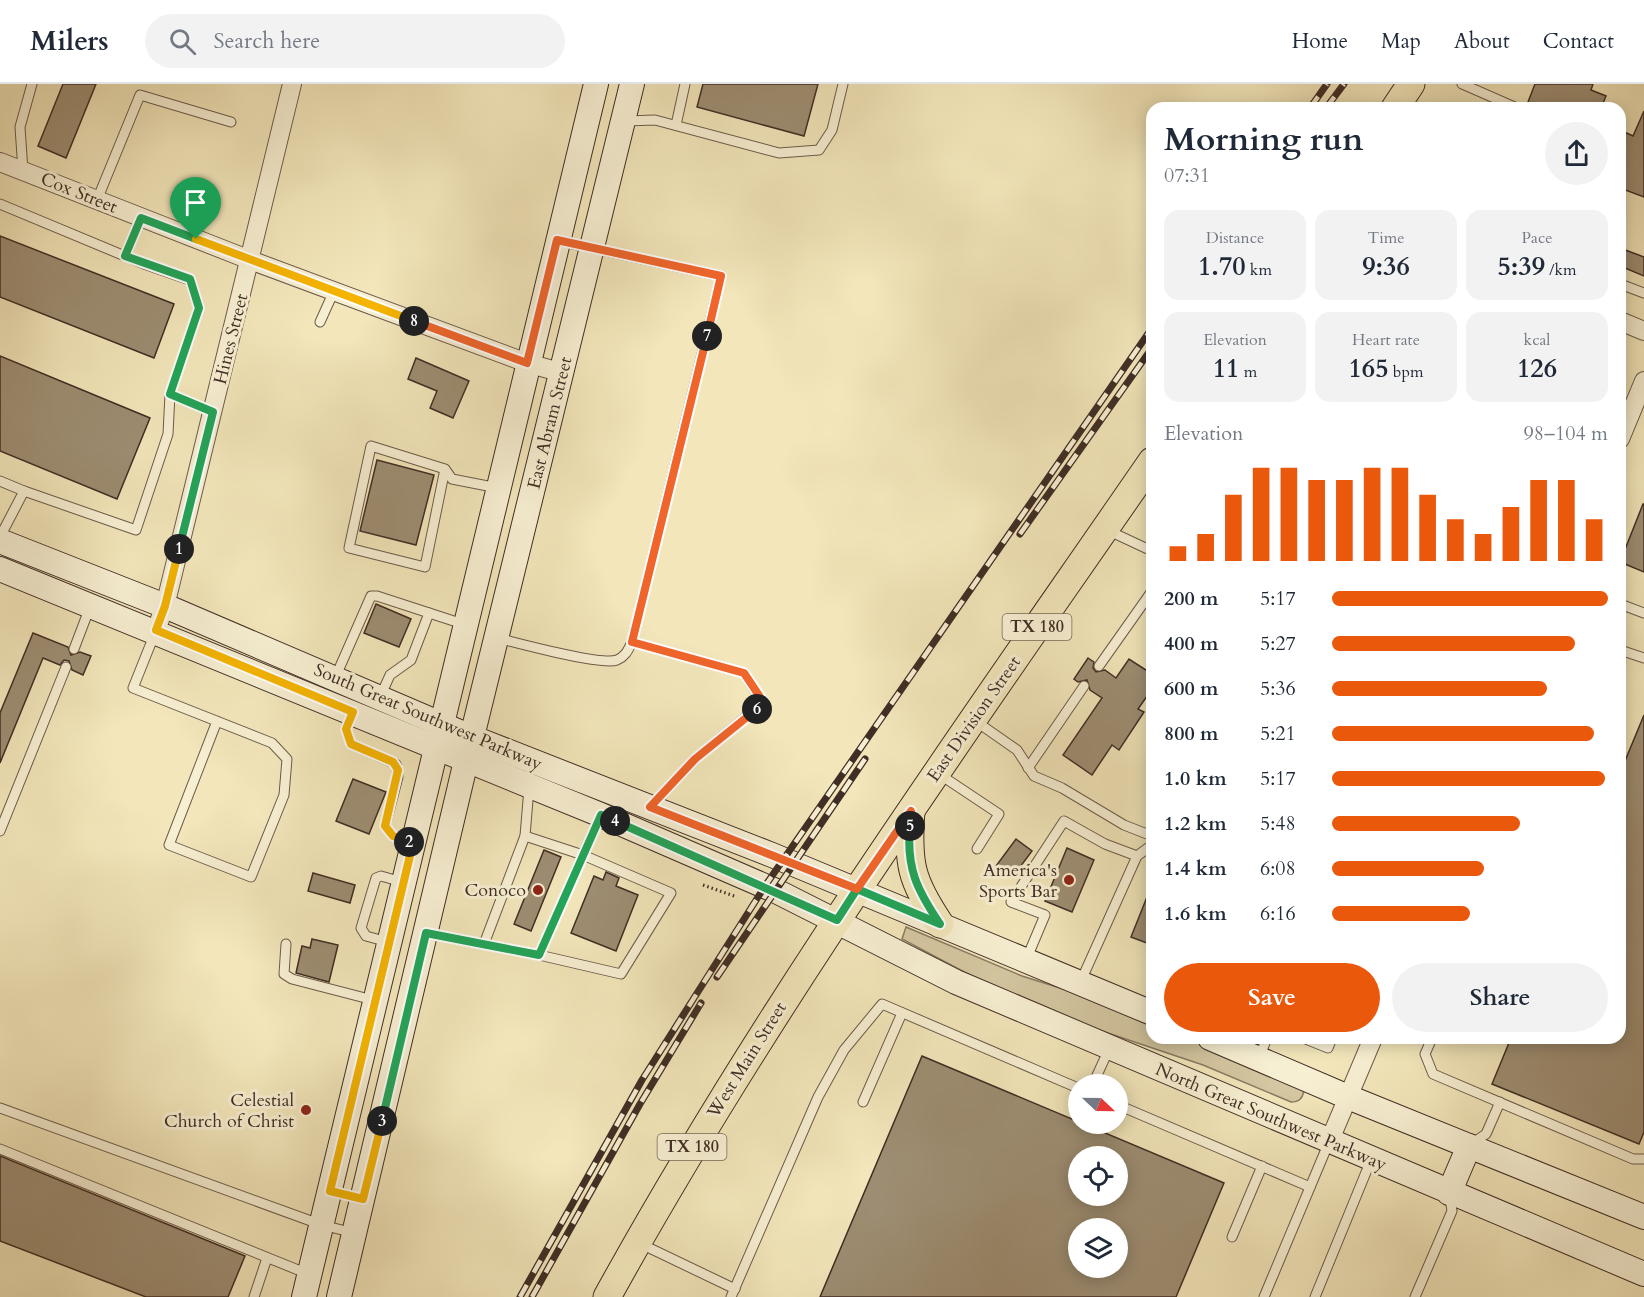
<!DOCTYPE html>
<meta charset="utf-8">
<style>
body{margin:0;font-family:Cardo,serif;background:#f2f2f3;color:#1f2937;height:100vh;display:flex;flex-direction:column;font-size:22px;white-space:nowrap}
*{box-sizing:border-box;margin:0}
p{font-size:20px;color:#747a83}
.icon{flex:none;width:33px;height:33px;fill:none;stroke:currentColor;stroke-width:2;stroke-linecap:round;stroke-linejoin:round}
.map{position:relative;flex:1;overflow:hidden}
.sheet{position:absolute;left:1146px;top:18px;width:480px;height:942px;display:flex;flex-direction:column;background:#fff;border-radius:18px;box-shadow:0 3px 15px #0003}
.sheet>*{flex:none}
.needle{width:39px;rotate:112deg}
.controls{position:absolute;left:1068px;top:990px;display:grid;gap:12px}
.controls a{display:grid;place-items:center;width:60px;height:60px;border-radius:50%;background:#fff;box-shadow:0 3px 15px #0003;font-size:30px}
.pin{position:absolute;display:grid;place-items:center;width:51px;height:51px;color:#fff;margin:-62px -26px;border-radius:50% 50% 50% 0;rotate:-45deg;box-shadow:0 0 6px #0007}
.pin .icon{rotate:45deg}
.km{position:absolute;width:30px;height:30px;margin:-15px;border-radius:50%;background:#222;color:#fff;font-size:16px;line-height:30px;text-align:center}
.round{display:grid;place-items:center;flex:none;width:63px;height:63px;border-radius:32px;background:#f2f2f3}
.head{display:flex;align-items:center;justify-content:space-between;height:102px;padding:0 18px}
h1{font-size:33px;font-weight:700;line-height:45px}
.stats{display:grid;grid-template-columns:repeat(3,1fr);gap:9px;height:102px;padding:6px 18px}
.stats div{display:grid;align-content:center;border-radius:15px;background:#f2f2f3;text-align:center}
.stats b{font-size:26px;font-weight:700}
.stats small{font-size:16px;font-weight:400}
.stats p{font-size:16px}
.chart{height:168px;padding:12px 18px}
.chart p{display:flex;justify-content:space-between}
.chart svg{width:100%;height:108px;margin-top:6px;stroke:#ea580c;stroke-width:6}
.cta{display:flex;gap:12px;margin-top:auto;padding:12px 18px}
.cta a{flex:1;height:69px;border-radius:36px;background:#ea580c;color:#fff;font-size:24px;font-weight:700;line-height:69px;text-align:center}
.cta a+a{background:#f2f2f3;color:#1f2937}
ul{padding:0 18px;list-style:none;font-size:20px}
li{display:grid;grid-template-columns:96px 72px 1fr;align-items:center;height:45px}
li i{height:15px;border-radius:8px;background:#ea580c}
header{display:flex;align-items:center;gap:36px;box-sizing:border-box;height:84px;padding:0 30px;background:#fff;border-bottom:2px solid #e0e1e3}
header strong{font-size:28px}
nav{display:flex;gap:33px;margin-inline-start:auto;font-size:21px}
.search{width:420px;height:54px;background:#f2f2f3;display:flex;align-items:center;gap:15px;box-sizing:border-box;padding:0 21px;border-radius:33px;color:#747a83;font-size:22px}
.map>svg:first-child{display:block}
.green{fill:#d4c7a1;stroke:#8a7a63;stroke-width:1.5}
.building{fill:#9d8d72;stroke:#402d25;stroke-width:1.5;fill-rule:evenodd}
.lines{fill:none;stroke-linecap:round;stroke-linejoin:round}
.lane-casing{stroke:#6c5b4a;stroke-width:11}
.street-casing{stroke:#6c5b4a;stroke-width:20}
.secondary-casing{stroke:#402d25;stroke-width:26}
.primary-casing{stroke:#402d25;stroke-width:29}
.path{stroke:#402d25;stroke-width:3;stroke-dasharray:1.5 3;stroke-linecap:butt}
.lane{stroke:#f7efd2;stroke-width:9}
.street{stroke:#f7efd2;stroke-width:18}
.secondary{stroke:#f7efd2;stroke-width:24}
.primary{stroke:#f2e6ba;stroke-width:27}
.rail-casing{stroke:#402d25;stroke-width:7}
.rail{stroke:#f7efd2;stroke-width:4.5;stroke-dasharray:14;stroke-linecap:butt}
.split-1-casing{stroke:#fff;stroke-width:12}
.split-2-casing{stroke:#fff;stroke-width:12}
.split-3-casing{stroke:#fff;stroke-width:12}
.split-4-casing{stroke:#fff;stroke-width:12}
.split-5-casing{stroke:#fff;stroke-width:12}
.split-6-casing{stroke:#fff;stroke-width:12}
.split-7-casing{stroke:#fff;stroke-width:12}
.split-8-casing{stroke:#fff;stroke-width:12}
.split-9-casing{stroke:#fff;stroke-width:12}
.split-1{stroke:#22a559;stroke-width:8}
.split-2{stroke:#f5b400;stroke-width:8}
.split-3{stroke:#f5b400;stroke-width:8}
.split-4{stroke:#22a559;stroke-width:8}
.split-5{stroke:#22a559;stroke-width:8}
.split-6{stroke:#f0652b;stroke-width:8}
.split-7{stroke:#f0652b;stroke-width:8}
.split-8{stroke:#f0652b;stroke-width:8}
.split-9{stroke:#f5b400;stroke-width:8}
.poi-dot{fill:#8f2418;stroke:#f7efd2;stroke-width:2}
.labels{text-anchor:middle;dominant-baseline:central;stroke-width:6;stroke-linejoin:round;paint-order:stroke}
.shield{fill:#f7efd2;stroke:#776759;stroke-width:1.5}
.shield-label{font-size:16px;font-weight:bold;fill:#402d25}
.street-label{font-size:18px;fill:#402d25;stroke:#f7efd2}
.poi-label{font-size:18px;fill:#402d25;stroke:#f7efd2;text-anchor:end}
</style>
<header>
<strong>Milers</strong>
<div class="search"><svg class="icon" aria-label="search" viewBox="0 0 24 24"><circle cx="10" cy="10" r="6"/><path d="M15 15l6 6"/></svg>Search here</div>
<nav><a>Home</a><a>Map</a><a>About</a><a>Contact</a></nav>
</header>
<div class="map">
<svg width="1644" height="1213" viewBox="0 0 1644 1213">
<rect width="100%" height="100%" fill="#f2e6ba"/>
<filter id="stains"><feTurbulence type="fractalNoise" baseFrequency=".00333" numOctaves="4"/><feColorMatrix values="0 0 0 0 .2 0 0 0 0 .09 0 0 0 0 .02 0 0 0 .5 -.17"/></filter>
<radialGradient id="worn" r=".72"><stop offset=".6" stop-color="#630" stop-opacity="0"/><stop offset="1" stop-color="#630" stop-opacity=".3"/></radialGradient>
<path class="green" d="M906,843L1022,892L1117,922L1152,936V954H1194L1296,997L1304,1007C1302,1015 1299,1018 1291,1018L1203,981L1093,944L983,898L902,855Z"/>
<g class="building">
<polygon points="63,0 96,0 66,74 38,62"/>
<polygon points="703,0 818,0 804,52 697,23"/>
<polygon points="1535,0 1593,0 1591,6 1606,12 1601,24 1542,24 1528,18"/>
<polygon points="1644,27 1644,113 1620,104 1620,46 1633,52"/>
<polygon points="0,152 174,220 154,274 0,213"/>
<polygon points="1620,164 1644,173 1644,192 1620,182"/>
<polygon points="0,272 150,334 117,415 0,367"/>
<polygon points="416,274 469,297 453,334 430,324 437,307 408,295"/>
<polygon points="377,376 434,391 416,461 360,447"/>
<polygon points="1643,420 1644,420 1644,488 1620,478"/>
<polygon points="376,520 411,535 399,563 364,549"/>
<polygon points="33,549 68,563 71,571 80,568 91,572 83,591 72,586 69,577 64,576 60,581 43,574 0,679 0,629"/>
<polygon points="1088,574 1094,578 1093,584 1096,588 1105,586 1116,594 1129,575 1152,590 1152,605 1138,625 1144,628 1119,666 1112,661 1092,691 1063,671 1102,614 1090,606 1087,596 1078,598 1074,595"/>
<polygon points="1644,631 1644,1048 1639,1060 1492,1000 1511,954 1620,954 1620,689"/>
<polygon points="353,695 386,708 369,750 336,737"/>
<polygon points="1016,755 1032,767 1012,794 996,782"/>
<polygon points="1067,764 1094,776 1072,828 1045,817"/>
<polygon points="544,766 561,773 531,847 514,840"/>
<polygon points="606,788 619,794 616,802 638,811 616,867 571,849 594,792 603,796"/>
<polygon points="313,789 355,801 350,819 308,807"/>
<polygon points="1151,803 1152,803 1152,861 1131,853"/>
<polygon points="312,855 338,861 329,898 296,889 302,862 310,864"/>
<path d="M922,972L1224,1099L1176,1213H820ZM1078,1072H1118V1112H1078ZM1078,1144H1118V1184H1078Z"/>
<polygon points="0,1072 245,1172 228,1213 146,1213 0,1157"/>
</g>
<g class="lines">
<defs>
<g id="lane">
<polyline points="1462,0 1517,24"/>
<polyline points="626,37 655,36 779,69 819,66 832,46 843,0"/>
<polyline points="676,41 685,0"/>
<polyline points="23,87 20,43 32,0"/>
<polyline points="97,116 140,11 231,38"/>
<polyline points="0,120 144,180 190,196 199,224 170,310 168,350 136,446 24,407"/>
<polyline points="559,157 721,192 632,558 744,589 763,619 695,675 652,721"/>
<polyline points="125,172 141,134"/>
<polyline points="1620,200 1644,209"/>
<polyline points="320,238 334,207"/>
<polyline points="170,310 213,328"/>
<polyline points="445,385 425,483 349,464 371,362 445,385 452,395 498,404"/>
<polyline points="0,397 24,407 0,453"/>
<polyline points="1107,446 1152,467"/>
<polyline points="1620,520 1644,529"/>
<polyline points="155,549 133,604 272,659 287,675 284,711 251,793 169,761 217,637"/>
<path d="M497,554C518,559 601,582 617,576C626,572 628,566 632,558"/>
<polyline points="74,565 90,523"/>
<polyline points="1620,566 1644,574"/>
<polyline points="1099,582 1152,507"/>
<polyline points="335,594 371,512 377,512 466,541"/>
<polyline points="380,613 390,591 411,576 429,529"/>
<polyline points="352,630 346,645 351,660 396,680 398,693 385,742 393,752 412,759"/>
<polyline points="974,636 1017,666 1034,692 1062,704 1124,741 1152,752"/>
<polyline points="1028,684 1084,602"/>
<polyline points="939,690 999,730 977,765"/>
<polyline points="0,747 66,583"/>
<polyline points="426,849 539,871 583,771 525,752 529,704"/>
<polyline points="388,858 366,852 361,844 376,794 381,792 402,798"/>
<polyline points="286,860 284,890 292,895 373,916"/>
<polyline points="484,860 525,752"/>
<polyline points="539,871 621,890 671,809 583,771 600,733"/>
<polyline points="1026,876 1045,831 1011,818 1064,737 1105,760 1137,772"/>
<polyline points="1080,899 1137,772 1152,761"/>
<polyline points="1303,954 1328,964 1332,954"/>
<polyline points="1432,954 1425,970 1433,990 1633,1075 1644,1075"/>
<polyline points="1259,974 1267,954"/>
<polyline points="1093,1000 1109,965"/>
<polyline points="863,1018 902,929"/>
<polyline points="1118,1021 1310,1103"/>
<polyline points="0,1024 322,1141 354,1149"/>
<polyline points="1471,1060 1486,1050 1500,1018"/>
<polyline points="0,1065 308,1190"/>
<polyline points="1232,1153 1262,1082"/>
<polyline points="639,1159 735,1205"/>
<polyline points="254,1213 267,1174"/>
<polyline points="731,1213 818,1013 844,966 882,920 1078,1004"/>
<polyline points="1264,1213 1329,1058"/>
<polyline points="1315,1213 1371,1076"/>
<polyline points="1415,1213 1452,1127 1449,1109"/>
</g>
<g id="street">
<polyline points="0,78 250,176 527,279 563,289"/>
<polyline points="1620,237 1644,247"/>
<polyline points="1620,355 1644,297"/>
<polyline points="156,546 165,522 292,0"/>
<polyline points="1329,1058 1373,954"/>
</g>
<g id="secondary">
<polyline points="0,457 165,522 471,653 772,771 1152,929"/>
<polyline points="0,485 601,731 776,807 956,898 1644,1190"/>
<polyline points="1210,954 1348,1013 1644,1133"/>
<polyline points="1449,1109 1469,1062"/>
<polyline points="304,1213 596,0"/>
<polyline points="339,1213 466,677 632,0"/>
</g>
<g id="primary">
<polyline points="1395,24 1411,0"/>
<path d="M911,727C907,779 911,797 940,840"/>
<path d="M607,1213C768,921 963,651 1152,377"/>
</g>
</defs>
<use href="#lane" class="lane-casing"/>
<use href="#street" class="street-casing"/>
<use href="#secondary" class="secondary-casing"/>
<use href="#primary" class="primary-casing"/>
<polyline class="path" points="703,801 737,813"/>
<use href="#lane" class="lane"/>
<use href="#street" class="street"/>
<use href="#secondary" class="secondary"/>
<use href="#primary" class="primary"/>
<defs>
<g id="rail">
<polyline points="1310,24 1327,0"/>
<polyline points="1326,24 1344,0"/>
<polyline points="1020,450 1152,264"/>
<polyline points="717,893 865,675"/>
<polyline points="520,1213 642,996 765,802 1152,244"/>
<polyline points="532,1213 640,1020 701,919"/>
</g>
</defs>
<use href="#rail" class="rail-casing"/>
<use href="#rail" class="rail"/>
</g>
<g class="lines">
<defs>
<polyline id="split-1" points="179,465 213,328 170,310 199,224 190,195 125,172 141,134 196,155"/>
<polyline id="split-2" points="179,465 165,522 156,546 353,628 346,645 351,660 393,678 398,686 385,742 393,752 409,758"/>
<polyline id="split-3" points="382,1037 363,1115 330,1107 413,759 409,758"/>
<polyline id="split-4" points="382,1037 426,849 539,871 601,731 615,737"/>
<path id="split-5" d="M615,737L837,836L857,805L940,840C917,806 906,784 910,742"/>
<polyline id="split-6" points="757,625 695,675 650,723 857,805 911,727 910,742"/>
<polyline id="split-7" points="707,252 632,558 744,589 764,619 757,625"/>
<polyline id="split-8" points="414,237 527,279 557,156 721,192 707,252"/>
<polyline id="split-9" points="196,155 414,237"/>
</defs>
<use href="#split-1" class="split-1-casing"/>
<use href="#split-2" class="split-2-casing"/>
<use href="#split-3" class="split-3-casing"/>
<use href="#split-4" class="split-4-casing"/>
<use href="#split-5" class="split-5-casing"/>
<use href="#split-6" class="split-6-casing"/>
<use href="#split-7" class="split-7-casing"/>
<use href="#split-8" class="split-8-casing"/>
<use href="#split-9" class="split-9-casing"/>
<use href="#split-1" class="split-1"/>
<use href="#split-2" class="split-2"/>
<use href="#split-3" class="split-3"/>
<use href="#split-4" class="split-4"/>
<use href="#split-5" class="split-5"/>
<use href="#split-6" class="split-6"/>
<use href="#split-7" class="split-7"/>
<use href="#split-8" class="split-8"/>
<use href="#split-9" class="split-9"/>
</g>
<g class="poi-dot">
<circle cx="1069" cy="796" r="6"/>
<circle cx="538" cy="806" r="6"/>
<circle cx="306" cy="1026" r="6"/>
</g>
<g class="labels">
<g class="shield">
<rect x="1002.5" y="530" width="69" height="26" rx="4.5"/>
<rect x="657.5" y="1050" width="69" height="26" rx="4.5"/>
</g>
<g class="shield-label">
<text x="1037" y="543">TX 180</text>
<text x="692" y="1063">TX 180</text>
</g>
<g class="street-label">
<text transform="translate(79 109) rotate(22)">Cox Street</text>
<text transform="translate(231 255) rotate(-76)">Hines Street</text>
<text transform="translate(550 339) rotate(-76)">East Abram Street</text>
<text transform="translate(428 633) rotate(23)">South Great Southwest Parkway</text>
<text transform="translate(974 635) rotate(-55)">East Division Street</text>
<text transform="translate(747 976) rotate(-58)">West Main Street</text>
<text transform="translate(1271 1033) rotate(23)">North Great Southwest Parkway</text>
</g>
<g class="poi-label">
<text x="1057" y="786">America's<tspan x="1057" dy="21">Sports Bar</tspan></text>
<text x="526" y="806">Conoco</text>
<text x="294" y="1016">Celestial<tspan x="294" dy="21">Church of Christ</tspan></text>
</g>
</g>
<rect width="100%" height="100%" filter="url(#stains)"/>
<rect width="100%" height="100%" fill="url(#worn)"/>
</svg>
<div class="controls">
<a><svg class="needle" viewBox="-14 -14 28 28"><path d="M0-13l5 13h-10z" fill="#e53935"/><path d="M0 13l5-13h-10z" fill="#747a83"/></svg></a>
<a><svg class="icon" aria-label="locate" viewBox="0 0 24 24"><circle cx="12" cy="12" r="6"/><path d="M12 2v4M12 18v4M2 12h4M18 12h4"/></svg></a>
<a><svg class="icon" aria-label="layers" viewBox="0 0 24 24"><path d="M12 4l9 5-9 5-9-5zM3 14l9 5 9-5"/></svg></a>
</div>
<div class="pin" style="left:196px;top:155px;background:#1e9e55"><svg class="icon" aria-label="arrive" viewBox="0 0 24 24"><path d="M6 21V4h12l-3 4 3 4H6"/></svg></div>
<b class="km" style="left:179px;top:465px">1</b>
<b class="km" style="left:409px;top:758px">2</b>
<b class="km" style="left:382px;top:1037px">3</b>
<b class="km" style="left:615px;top:737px">4</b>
<b class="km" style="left:910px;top:742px">5</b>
<b class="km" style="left:757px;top:625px">6</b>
<b class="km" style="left:707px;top:252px">7</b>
<b class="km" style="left:414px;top:237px">8</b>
<section class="sheet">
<div class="head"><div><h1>Morning run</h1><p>07:31</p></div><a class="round"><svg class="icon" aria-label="share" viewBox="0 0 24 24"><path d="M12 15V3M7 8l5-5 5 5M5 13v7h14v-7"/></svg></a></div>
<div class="stats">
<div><p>Distance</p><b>1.70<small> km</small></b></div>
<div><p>Time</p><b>9:36</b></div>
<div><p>Pace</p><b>5:39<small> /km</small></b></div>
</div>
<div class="stats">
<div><p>Elevation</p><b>11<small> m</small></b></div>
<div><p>Heart rate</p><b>165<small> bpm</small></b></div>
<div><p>kcal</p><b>126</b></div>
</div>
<div class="chart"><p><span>Elevation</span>98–104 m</p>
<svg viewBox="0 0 160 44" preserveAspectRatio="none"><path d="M5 44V38M15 44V33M25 44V17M35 44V6M45 44V6M55 44V11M65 44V11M75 44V6M85 44V6M95 44V17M105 44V27M115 44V33M125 44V22M135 44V11M145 44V11M155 44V27"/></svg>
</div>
<ul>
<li><b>200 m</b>5:17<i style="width:100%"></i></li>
<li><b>400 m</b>5:27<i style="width:88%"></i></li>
<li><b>600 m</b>5:36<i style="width:78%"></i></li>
<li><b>800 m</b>5:21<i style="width:95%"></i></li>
<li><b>1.0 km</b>5:17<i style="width:99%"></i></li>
<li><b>1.2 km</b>5:48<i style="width:68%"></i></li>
<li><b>1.4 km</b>6:08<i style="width:55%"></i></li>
<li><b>1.6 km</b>6:16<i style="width:50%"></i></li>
</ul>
<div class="cta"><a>Save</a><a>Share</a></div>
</section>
</div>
